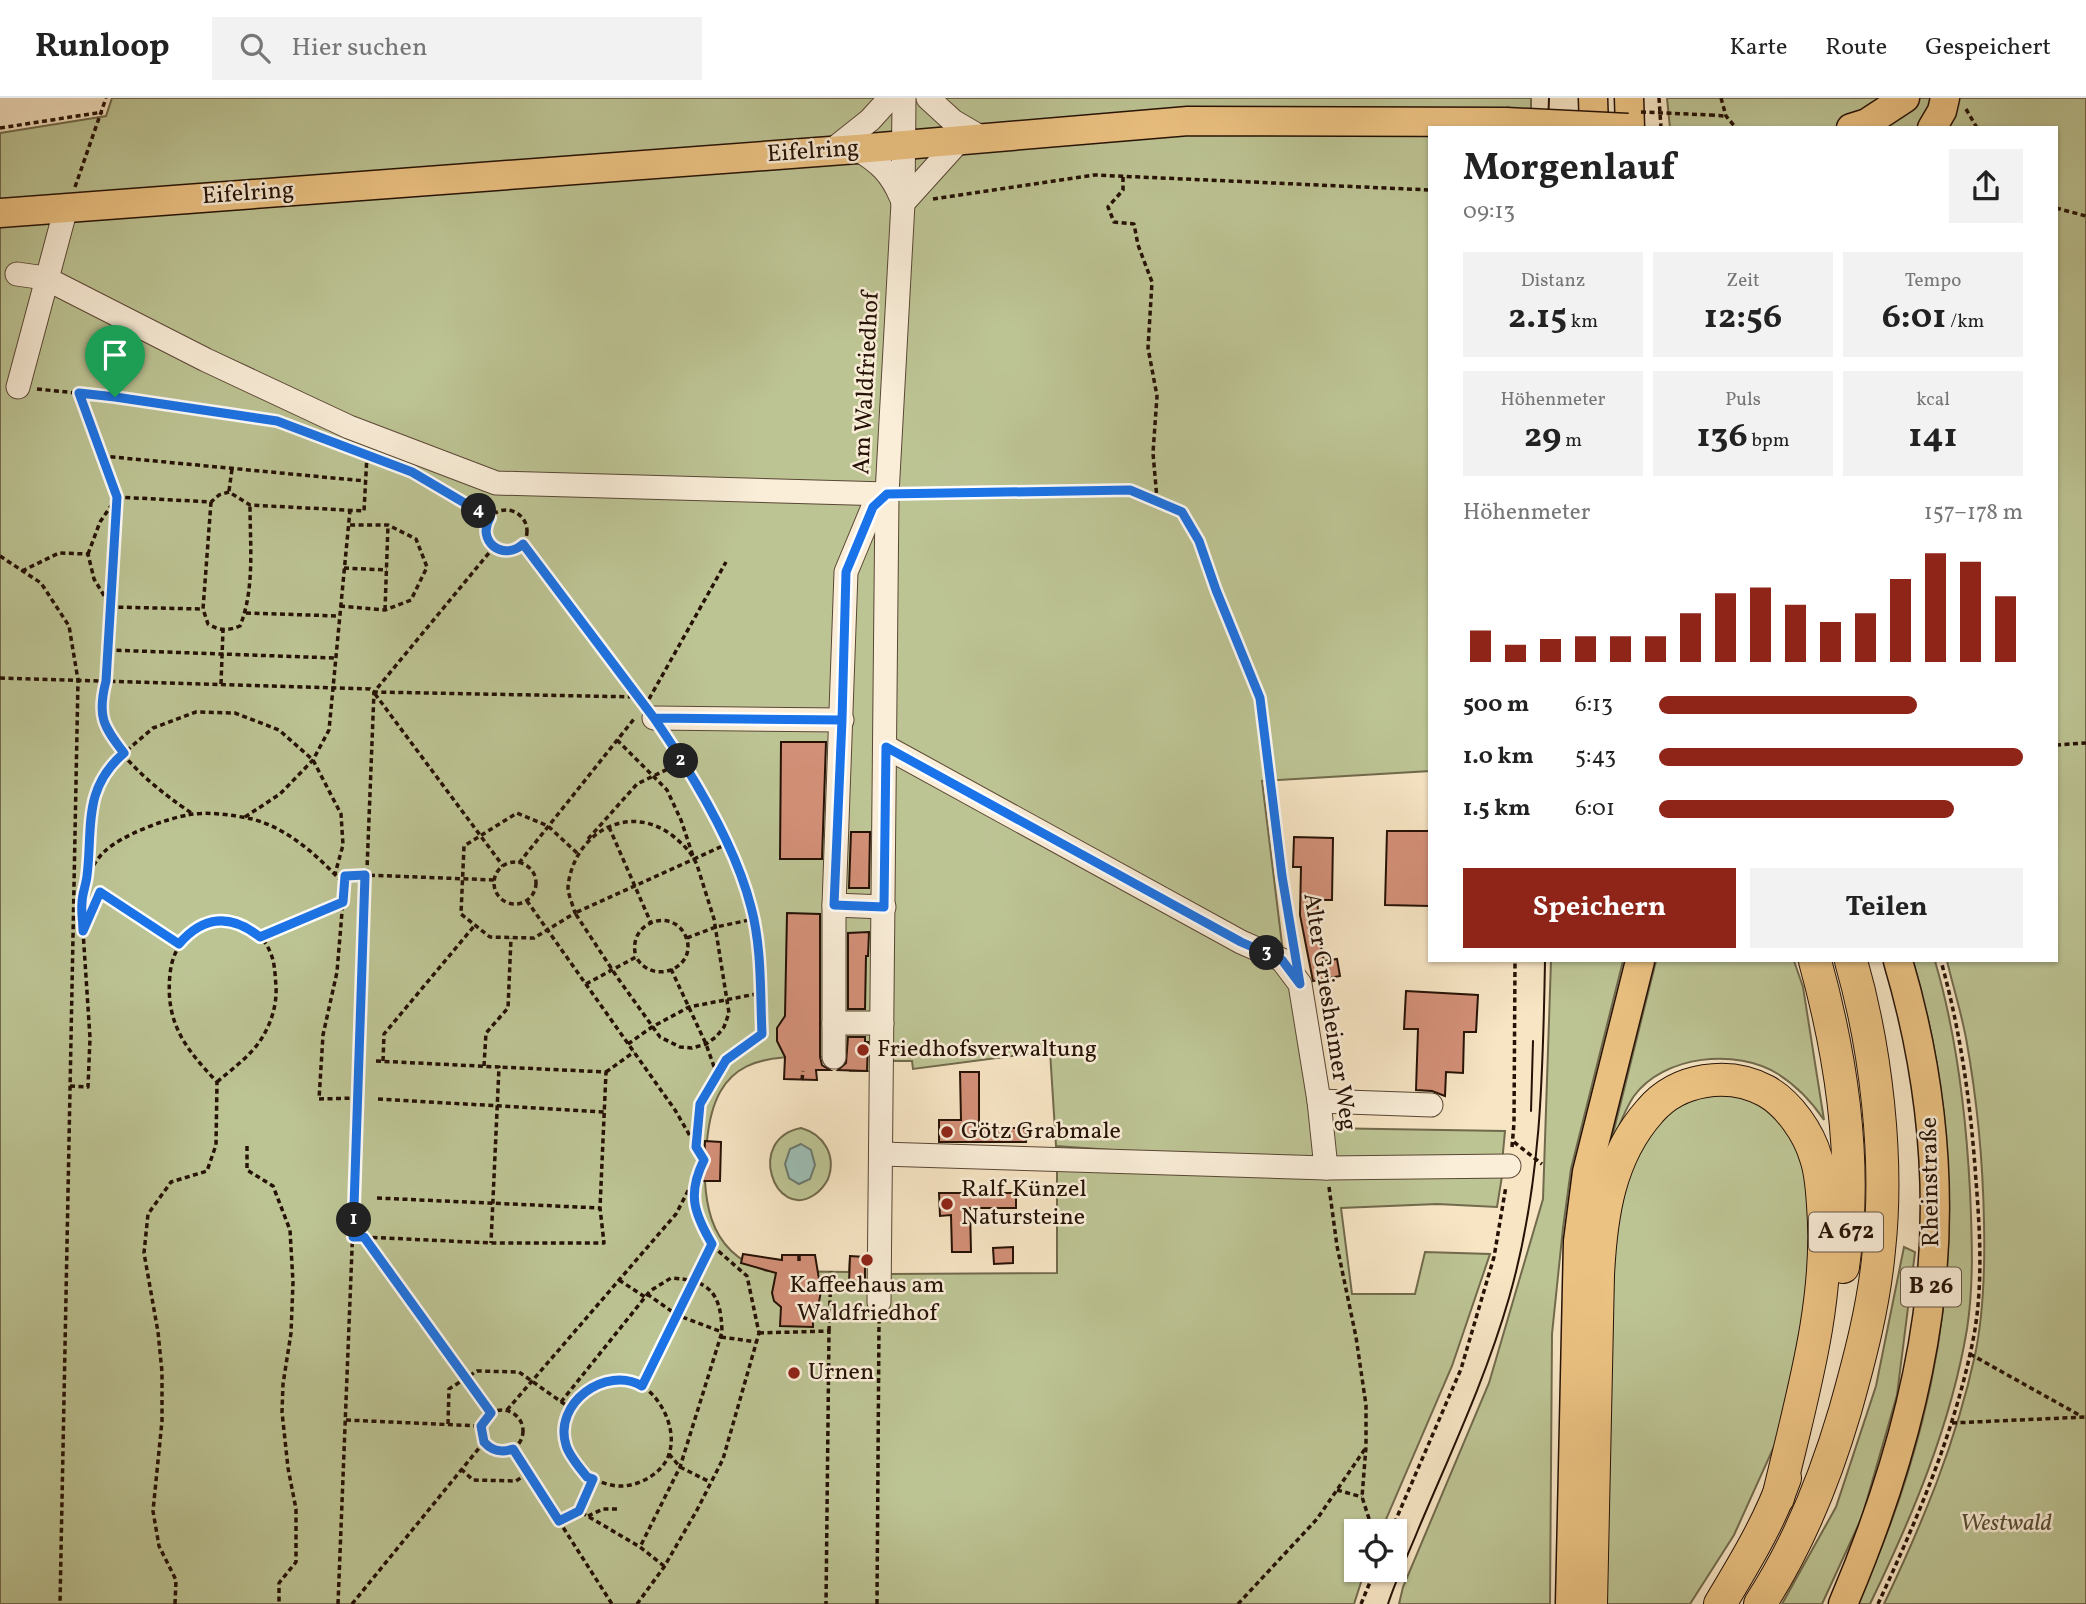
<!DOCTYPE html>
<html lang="de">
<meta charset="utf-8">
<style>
body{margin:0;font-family:Vollkorn,serif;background:#f2f2f2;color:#222;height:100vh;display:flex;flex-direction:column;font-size:26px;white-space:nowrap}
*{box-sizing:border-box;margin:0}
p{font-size:23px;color:#767676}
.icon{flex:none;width:38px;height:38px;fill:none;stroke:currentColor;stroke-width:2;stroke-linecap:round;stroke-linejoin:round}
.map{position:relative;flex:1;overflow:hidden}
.drawer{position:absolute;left:1428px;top:28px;width:630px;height:836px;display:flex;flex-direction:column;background:#fff;border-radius:0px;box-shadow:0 2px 5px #0004}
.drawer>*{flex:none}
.controls{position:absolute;left:1344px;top:1421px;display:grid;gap:14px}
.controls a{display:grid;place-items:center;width:63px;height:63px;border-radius:0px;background:#fff;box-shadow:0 2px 5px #0004;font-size:35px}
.pin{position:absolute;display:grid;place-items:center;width:60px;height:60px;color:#fff;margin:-72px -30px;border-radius:50% 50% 50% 0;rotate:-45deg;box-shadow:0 0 7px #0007}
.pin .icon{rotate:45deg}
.km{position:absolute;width:35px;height:35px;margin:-18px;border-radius:50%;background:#222;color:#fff;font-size:19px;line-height:35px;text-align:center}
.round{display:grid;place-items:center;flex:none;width:74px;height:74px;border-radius:0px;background:#f2f2f2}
.head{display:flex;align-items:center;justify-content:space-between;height:119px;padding:0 35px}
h1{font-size:38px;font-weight:700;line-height:52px}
.figures{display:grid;grid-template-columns:repeat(3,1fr);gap:10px;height:119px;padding:7px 35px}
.figures div{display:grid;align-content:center;border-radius:0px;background:#f2f2f2;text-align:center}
.figures b{font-size:35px;font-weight:700}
.figures small{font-size:19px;font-weight:400}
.figures p{font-size:19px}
.chart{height:196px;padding:14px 35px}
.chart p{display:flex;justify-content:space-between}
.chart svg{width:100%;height:126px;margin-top:7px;stroke:#8f2418;stroke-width:6}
.button{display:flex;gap:14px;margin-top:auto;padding:14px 35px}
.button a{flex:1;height:80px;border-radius:0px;background:#8f2418;color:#fff;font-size:28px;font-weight:700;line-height:80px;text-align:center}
.button a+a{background:#f2f2f2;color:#222}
ul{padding:0 35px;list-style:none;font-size:23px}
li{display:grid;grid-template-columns:112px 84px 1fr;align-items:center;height:52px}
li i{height:18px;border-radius:9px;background:#8f2418}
header{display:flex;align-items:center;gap:42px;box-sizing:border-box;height:98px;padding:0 35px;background:#fff;border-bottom:2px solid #e0e0e0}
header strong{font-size:33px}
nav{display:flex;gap:38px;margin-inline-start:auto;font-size:24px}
.search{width:490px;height:63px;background:#f2f2f2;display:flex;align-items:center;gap:18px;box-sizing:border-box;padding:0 24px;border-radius:0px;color:#767676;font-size:26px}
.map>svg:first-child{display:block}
.green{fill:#bdc494;stroke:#716a4c;stroke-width:2}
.water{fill:#9dbfb6;stroke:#6d796f;stroke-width:2}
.building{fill:#d39078;stroke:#251105;stroke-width:2}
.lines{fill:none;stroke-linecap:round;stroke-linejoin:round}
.minor-casing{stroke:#5a4635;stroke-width:25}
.major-casing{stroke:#251105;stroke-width:31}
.highway-casing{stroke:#251105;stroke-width:34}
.path{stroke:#251105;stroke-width:3.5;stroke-dasharray:5 3.5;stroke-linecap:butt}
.minor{stroke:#faeed9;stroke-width:23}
.major{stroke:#ecc282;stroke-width:28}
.highway{stroke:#ecc282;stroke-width:32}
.tram{stroke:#251105;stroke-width:2}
.major-bridge-casing{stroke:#251105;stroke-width:31;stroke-linecap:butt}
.path-bridge{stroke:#251105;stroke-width:3.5;stroke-dasharray:5 3.5;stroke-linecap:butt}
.major-bridge{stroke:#ecc282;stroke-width:28}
.route-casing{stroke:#fff;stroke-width:14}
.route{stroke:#1a73e8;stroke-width:9}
.poi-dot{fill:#8f2418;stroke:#faeed9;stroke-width:2.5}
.labels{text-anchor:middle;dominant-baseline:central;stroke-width:5;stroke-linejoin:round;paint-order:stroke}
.shield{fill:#faeed9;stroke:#655345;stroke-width:2}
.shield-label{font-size:23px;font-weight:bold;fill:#251105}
.street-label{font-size:24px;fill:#251105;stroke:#faeed9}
.poi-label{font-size:24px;fill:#251105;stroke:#faeed9;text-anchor:start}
.park-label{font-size:24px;font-style:italic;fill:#5a5037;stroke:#faeed9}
</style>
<header>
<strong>Runloop</strong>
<div class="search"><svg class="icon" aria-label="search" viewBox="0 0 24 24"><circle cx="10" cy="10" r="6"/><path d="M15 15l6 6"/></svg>Hier suchen</div>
<nav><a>Karte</a><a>Route</a><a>Gespeichert</a></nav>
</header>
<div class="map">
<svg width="2086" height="1506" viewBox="0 0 2086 1506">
<rect width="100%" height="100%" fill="#f7e5c4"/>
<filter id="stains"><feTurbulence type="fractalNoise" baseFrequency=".00286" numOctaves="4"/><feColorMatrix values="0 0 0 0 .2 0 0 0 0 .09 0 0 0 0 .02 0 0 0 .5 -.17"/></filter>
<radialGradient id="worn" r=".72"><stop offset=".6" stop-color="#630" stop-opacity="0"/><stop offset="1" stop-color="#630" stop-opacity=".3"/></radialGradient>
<g class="green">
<path d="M112,0H1531V30H1430V673L1262,683L1282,846L1320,1030L1505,1033L1502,1065L1324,1067L1056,1048L1050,953L913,971L912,963H885L879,415L877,973H850L849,959C775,959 716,948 707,1043H705C703,1097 704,1154 767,1173L849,1174L850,1159H873L888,1176L1057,1175V1064L1503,1072L1497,1109L1437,1106L1341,1110L1352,1196H1415L1425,1154L1490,1156L1452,1268L1381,1433H1356V1472H1365L1354,1506H0V35L106,18Z"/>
<path d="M1667,0H2086V1506H1884C1922,1426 1956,1345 1975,1257C1984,1214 1985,1169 1984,1125C1983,1063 1977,1001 1966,940C1961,914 1953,888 1947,863H2056V30H1670Z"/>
<polygon points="1551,863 1623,863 1571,1071 1563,1130 1552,1236 1550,1506 1399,1506 1403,1489 1489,1285 1543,1101"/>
<path d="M1656,863H1794L1803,889L1824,1022C1812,1004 1797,988 1778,976C1737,950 1664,957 1634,998C1623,1014 1617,1035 1609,1052Z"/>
<path d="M1913,863H1935C1957,938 1966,1015 1970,1093C1972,1139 1974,1186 1967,1231C1951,1327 1912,1419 1870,1506H1856C1859,1499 1861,1488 1866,1481C1868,1479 1870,1477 1871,1474C1892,1426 1909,1375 1922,1324C1961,1172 1957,1012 1913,863Z"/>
<polygon points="1736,993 1771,1009 1799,1047 1811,1080 1808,1231 1777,1342 1734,1437 1690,1506 1604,1506 1608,1146 1623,1079 1655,1021 1695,995"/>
<path d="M801,1030C823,1036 837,1057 828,1081C825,1087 820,1093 814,1097C775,1123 745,1041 801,1030Z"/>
<polygon points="1904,1149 1915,1154 1897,1297 1862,1419 1822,1506 1782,1506 1836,1409 1876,1288"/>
</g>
<polygon class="water" points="801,1046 811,1052 815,1067 810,1081 799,1086 789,1080 785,1066 790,1051"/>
<g class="building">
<polygon points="781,644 826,644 822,761 780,761"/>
<polygon points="1387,733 1430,733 1430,808 1385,807"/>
<polygon points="851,734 870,734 869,790 849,790"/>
<polygon points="1294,739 1333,740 1332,802 1317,802 1319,823 1316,824 1324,863 1337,861 1340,878 1313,883 1300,817 1301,769 1293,769"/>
<polygon points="787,815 820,816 820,959 822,967 830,972 816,972 817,982 784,981 785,959 777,943 777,930 785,918"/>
<polygon points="869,834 868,858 866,858 865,911 848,911 848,835"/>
<polygon points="1406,893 1478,897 1476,934 1464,934 1463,975 1446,974 1445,998 1432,993 1416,992 1418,931 1404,931"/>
<polygon points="848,939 865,939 865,944 868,944 867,973 838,972 846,965"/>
<polygon points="960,974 979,974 979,1030 1027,1030 1026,1044 939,1044 939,1022 961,1022"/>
<polygon points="705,1043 721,1044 720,1083 703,1083"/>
<polygon points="939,1095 1016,1095 1016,1110 970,1110 971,1154 952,1154 951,1117 940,1118"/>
<polygon points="1013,1149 1013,1165 994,1166 993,1150"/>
<polygon points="743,1156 782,1162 782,1157 815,1157 821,1193 819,1204 813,1210 813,1229 780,1228 781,1209 774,1203 772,1195 776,1175 741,1165"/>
<polygon points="850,1158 865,1159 865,1187 849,1186"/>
</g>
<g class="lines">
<defs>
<g id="minor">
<polyline points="928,0 953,23 982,40"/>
<path d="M857,51C879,64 891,75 901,99"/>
<polyline points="831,53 870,22 890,0"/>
<polyline points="903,105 959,43"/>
<polyline points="17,176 45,180 206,262 349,329 496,385 887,396"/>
<polyline points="18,289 66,110"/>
<polyline points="654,620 842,622"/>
<polyline points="886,649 1241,844 1282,862 1300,886 1319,1003 1326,1070"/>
<polyline points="834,807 884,809"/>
<polyline points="834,925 882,925"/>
<polyline points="834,959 834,807 846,474 873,409 887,396"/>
<polyline points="1319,1003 1431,1007"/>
<polyline points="881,1056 1326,1070 1509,1068"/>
<polyline points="879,1204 887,396 903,105 904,0"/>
</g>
<g id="major">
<polyline points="1593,0 1594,30"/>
<polyline points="1629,0 1630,30"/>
<polyline points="1851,30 1867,25 1905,0"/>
<polyline points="1932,30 1942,13 1945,0"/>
<polyline points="0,115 857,51 1188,23 1506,24"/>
<polyline points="1570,1506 1578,1143 1587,1074 1640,863"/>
<path d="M1843,1506C1936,1288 1966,1093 1898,863"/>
</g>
<g id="highway">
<path d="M1815,863C1842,961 1858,1067 1843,1169"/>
<path d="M1591,1506L1598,1177C1601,1118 1609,1059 1650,1013C1678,980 1729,973 1766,993C1789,1006 1809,1035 1816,1060C1821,1074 1822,1092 1823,1107C1831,1205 1800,1305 1778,1400"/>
<path d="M1720,1506C1744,1466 1769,1425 1785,1380"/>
<path d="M1760,1506C1799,1446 1825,1381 1845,1313C1860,1260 1874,1207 1879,1152C1889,1061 1876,950 1851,863"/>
</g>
</defs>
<use href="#minor" class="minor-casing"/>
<use href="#major" class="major-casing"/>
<use href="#highway" class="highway-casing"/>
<g class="path">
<polyline points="1659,0 1661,30"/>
<polyline points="1721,0 1726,18 1736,30"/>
<polyline points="1966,11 1977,30"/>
<polyline points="1710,17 1725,18"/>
<polyline points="0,30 103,14"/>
<polyline points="1123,79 1123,92 1108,109 1114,124 1134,126 1138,147 1152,184 1148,250 1157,298 1153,355 1157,401"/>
<polyline points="75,89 106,0"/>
<polyline points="933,101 1095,77 1430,92"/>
<polyline points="2056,110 2086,118"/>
<polyline points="37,291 115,299 277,323 318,339"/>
<polyline points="79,295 117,399 211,404 219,397 229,394 250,407 364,413 367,357"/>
<polyline points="102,358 365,383"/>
<polyline points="420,379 490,420"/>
<polyline points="229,393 232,371"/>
<polyline points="907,395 1130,392 1182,414 1199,443 1216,491 1260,600 1282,778 1293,846"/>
<path d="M117,399L106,583C104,590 101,598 101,605C99,648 161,695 193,716"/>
<path d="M211,404L203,511L208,526C220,533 228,533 240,528C255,491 250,446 250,407"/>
<circle cx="506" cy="433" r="21"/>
<polyline points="523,446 643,604"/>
<polyline points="88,456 100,424 115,402"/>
<polyline points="0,458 41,485 69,528 78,582 60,1506"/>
<polyline points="344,470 387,472"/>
<polyline points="22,473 59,455 88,456 94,481 111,509 203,511"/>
<polyline points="340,508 385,512 411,502 427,469 416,441 388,427 349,427"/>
<polyline points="385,512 388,427"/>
<polyline points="246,515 339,518"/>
<polyline points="108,552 335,560"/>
<polyline points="0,580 370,591 374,594 640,599"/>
<polyline points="221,586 223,532"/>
<polyline points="375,596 503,768"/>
<polyline points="649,601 726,464"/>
<polyline points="667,639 734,755 751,809 759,849 762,936 726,962 700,1006 696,1049"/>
<polyline points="617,642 667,692 681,722 694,761 729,745"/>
<polyline points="2056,647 2086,645"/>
<polyline points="245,719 280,696 313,662 329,632 350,412"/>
<polyline points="609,729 651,825"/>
<polyline points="588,741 637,686 682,664"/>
<path d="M577,755L548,728L517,715L464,748L461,816L490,839L534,840L575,815C573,807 568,797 568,789C573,736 628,703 673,738C683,746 692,755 697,767L714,821L729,915L724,929L716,939L706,946L692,950L680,949L660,939L617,879L575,815L694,761"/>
<circle cx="515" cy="785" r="21"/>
<polyline points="519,765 634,621"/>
<polyline points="87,777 88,731 95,694 117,661 153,630 196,614 235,615 279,632 313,662 341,716 343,747 335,776"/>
<path d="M83,833C82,815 79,791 89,775C93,768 99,758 105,753C122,737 165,721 188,717C207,713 233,717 252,721C288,730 319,759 343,785"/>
<polyline points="260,839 343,804"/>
<polyline points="687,840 716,829 754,821"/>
<polyline points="671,871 706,946 717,977"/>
<path d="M586,886L636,859C653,889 698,869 686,839C673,808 626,824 636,859"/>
<polyline points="628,946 652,929 689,909 761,895"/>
<polyline points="376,963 499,969 491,1145"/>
<polyline points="383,963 384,936 475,827"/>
<polyline points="484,968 486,935 508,910 511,840"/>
<polyline points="606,974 634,954"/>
<polyline points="802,982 803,973"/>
<polyline points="70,988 88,989 90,940 83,833 100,795 179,846"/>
<polyline points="358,1000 319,1001 323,937 337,874 345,778 365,777 495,782"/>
<polyline points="378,1001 605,1014"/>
<polyline points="1514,1044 1542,1066"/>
<polyline points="247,1048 247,1072 273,1088 290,1132 293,1184 291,1235 283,1286 282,1314 288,1370 296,1411 296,1464 279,1485 279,1506"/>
<polyline points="1512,1049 1514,1025 1515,863"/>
<polyline points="1329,1089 1337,1148 1356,1239 1366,1307 1366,1349 1362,1399 1373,1433"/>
<polyline points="377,1100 600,1110"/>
<polyline points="353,1139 364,1139 491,1315"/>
<polyline points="364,1139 491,1145 604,1145 600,1110 606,974 499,969"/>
<polyline points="799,1163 799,1157"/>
<polyline points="619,1182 645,1199"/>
<polyline points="647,1196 677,1217 722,1234"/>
<polyline points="829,1233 831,1173"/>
<polyline points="759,1235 829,1233 826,1506"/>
<polyline points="721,1239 757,1244"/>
<polyline points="1970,1256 2081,1318"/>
<polyline points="642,1288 712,1146"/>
<path d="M561,1304L650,1193L671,1180C710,1182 721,1195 722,1234L680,1369L640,1449"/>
<polyline points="507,1312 676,1116 704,1062 675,1012 527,803"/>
<circle cx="502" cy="1333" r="21"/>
<polyline points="346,1322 481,1328"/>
<polyline points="1952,1325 2086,1319"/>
<path d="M448,1326L449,1291L477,1273L519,1274L570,1310C562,1346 566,1350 587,1379C598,1383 612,1389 623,1388C641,1387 664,1374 669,1356C678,1330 659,1294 635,1284C629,1282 620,1284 614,1284C591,1286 583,1293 570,1310"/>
<polyline points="513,1351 612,1506"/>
<polyline points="669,1356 680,1369 710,1384"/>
<polyline points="461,1371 473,1382 516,1383 528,1375"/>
<polyline points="1337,1392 1362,1399"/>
<polyline points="579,1413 593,1381"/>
<polyline points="588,1418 603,1411 617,1411"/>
<polyline points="559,1423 579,1413 640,1449 664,1468"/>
<polyline points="1391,1433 1461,1271 1494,1159 1506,1088"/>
<path d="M175,1506L176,1482L159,1448L153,1413L162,1323V1274L158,1234L144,1155L148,1116L171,1084L207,1073L216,1047L217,984C185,950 165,925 170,876C176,815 250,802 271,856C275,866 275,877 276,888C277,908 271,926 260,943C249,959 232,971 217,984"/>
<polyline points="338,1506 374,594 493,450"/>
<polyline points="352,1506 484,1344"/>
<polyline points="637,1506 664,1469 697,1412 723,1361 759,1235 747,1178 716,1151 696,1118 695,1082"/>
<polyline points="877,1506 879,1224"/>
<polyline points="1238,1506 1317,1421 1365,1351"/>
<polyline points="1361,1506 1375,1472"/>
<path d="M1878,1506C1918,1419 1956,1331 1974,1237C1983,1187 1980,1133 1976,1083C1971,1008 1961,935 1941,863"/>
</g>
<use href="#minor" class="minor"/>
<use href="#major" class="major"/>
<use href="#highway" class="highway"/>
<g class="tram">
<polyline points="1548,30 1549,0"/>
<polyline points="1531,1013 1533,943"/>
<path d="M1388,1506C1396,1481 1408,1457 1418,1432C1450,1356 1486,1280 1509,1200C1541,1089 1543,977 1545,863"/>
</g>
<defs>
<polyline id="major-bridge" points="1506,24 1628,30"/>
</defs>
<use href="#major-bridge" class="major-bridge-casing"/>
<polyline class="path-bridge" points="1641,14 1710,17"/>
<use href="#major-bridge" class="major-bridge"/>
</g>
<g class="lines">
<defs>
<path id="route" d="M115,299L79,295L117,399L106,583C97,618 103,628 124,655C82,691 93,730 87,778C86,787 82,796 82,805C81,814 83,824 83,833L100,794L179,846C203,818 230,815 260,839L343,804L345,778L365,777L353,1139H364L491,1315L481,1328L484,1344C492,1353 501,1355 513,1351L559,1423L579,1413L593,1381L587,1379C580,1370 569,1358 566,1347C553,1305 606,1267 642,1288L712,1146C694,1115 687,1096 704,1062L696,1049L700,1006L726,962L762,936C760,893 762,850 751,809C735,746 691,674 654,620L842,622L846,474L873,409L887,396L1130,392L1182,414L1199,443L1216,492L1260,600L1282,778L1300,886L1282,862L1241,844L886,649L884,809L834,807L842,622L654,620L523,446C503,464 476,443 490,420L412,374L277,323L115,299"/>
</defs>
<use href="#route" class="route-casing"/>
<use href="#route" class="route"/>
</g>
<g class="poi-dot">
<circle cx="863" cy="952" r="7"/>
<circle cx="947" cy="1034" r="7"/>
<circle cx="947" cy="1106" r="7"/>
<circle cx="867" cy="1162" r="7"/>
<circle cx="794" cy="1275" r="7"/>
</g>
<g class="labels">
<g class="shield">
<rect x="1809" y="1114.5" width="74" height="39" rx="5"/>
<rect x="1901" y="1169.5" width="60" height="39" rx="5"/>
</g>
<g class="shield-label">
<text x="1846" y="1134">A 672</text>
<text x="1931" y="1189">B 26</text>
</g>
<g class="street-label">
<text transform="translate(813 54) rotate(-4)">Eifelring</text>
<text transform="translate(248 96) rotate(-4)">Eifelring</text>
<text transform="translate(867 285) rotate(-87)">Am Waldfriedhof</text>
<text transform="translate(1329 914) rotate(81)">Alter Griesheimer Weg</text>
<text transform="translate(1931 1084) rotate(-91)">Rheinstraße</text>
</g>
<g class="poi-label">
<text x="877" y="952">Friedhofsverwaltung</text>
<text x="961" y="1034">Götz Grabmale</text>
<text x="961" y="1092">Ralf Künzel<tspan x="961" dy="28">Natursteine</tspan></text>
<text x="867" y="1188" text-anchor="middle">Kaffeehaus am<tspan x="867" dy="28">Waldfriedhof</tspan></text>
<text x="808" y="1275">Urnen</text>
</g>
<g class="park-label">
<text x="2006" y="1426">Westwald</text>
</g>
</g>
<rect width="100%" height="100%" filter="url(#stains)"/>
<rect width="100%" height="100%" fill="url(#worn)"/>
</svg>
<div class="controls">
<a><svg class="icon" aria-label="locate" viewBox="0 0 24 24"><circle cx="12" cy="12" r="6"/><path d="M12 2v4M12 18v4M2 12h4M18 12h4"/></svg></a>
</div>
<div class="pin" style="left:115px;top:299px;background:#1e9e55"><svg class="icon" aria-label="arrive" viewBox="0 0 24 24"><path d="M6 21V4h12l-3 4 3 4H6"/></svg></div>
<b class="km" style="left:354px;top:1122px">1</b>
<b class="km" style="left:681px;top:663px">2</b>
<b class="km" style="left:1267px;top:855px">3</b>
<b class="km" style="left:479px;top:413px">4</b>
<section class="drawer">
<div class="head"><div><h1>Morgenlauf</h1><p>09:13</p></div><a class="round"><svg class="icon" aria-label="share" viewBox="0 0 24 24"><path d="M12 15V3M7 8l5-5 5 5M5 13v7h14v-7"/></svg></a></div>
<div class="figures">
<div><p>Distanz</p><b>2.15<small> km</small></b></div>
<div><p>Zeit</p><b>12:56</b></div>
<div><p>Tempo</p><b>6:01<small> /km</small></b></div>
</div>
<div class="figures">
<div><p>Höhenmeter</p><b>29<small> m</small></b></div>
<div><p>Puls</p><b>136<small> bpm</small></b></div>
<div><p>kcal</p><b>141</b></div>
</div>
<div class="chart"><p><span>Höhenmeter</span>157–178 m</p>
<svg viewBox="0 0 160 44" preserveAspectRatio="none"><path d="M5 44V33M15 44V38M25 44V36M35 44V35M45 44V35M55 44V35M65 44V27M75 44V20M85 44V18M95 44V24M105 44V30M115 44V27M125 44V15M135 44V6M145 44V9M155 44V21"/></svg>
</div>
<ul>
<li><b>500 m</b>6:13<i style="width:71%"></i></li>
<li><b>1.0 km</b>5:43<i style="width:100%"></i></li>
<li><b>1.5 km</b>6:01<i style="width:81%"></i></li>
</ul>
<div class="button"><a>Speichern</a><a>Teilen</a></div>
</section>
</div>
